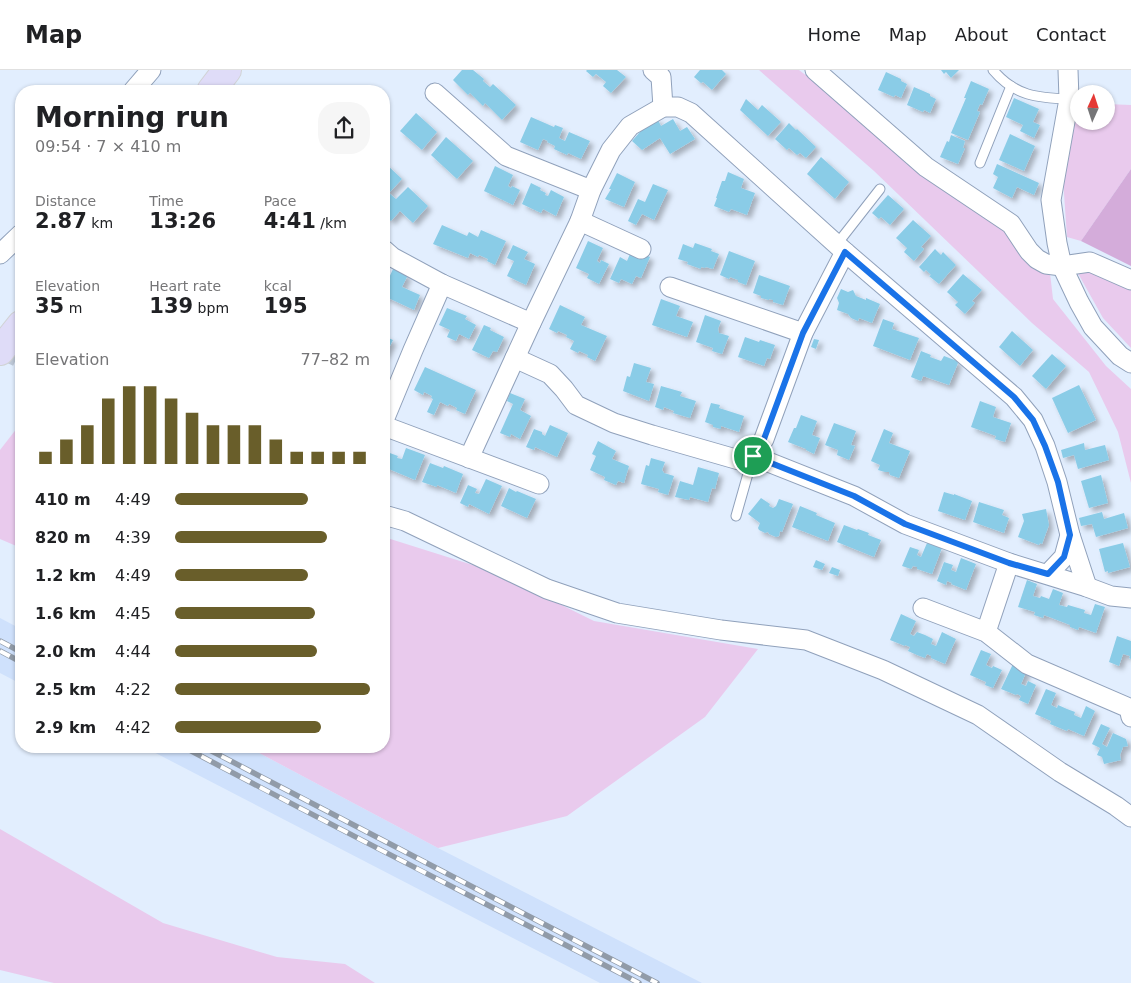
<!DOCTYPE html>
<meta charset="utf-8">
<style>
body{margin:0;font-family:"DejaVu Sans",sans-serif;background:#f6f6f6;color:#202124;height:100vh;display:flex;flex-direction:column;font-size:19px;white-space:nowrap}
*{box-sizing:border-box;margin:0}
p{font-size:16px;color:#757577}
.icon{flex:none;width:28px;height:28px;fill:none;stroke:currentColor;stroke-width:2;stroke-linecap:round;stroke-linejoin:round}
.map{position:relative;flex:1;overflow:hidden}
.panel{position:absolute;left:15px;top:15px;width:375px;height:668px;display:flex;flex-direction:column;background:#fff;border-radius:20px;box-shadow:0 1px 4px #0004}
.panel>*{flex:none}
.needle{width:32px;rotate:3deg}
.fabs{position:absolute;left:1070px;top:15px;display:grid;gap:10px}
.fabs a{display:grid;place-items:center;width:45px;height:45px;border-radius:50%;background:#fff;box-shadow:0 1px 4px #0004;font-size:25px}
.pin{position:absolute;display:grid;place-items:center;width:42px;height:42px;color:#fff;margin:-21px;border:2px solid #fff;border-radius:50%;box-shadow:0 1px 5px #0007}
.round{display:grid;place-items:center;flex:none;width:52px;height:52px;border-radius:20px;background:#f6f6f6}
.headline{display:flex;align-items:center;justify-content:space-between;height:85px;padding:0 20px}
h1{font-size:28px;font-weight:600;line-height:38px}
.metrics{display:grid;grid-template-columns:repeat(3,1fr);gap:8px;height:85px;padding:5px 20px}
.metrics div{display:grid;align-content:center}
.metrics b{font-size:21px;font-weight:600}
.metrics small{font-size:14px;font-weight:400}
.metrics p{font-size:14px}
.chart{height:140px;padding:10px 20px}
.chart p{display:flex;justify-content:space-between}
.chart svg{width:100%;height:90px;margin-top:5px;stroke:#695e2a;stroke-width:6}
ul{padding:0 20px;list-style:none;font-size:16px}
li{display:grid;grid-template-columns:80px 60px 1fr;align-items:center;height:38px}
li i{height:12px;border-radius:6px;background:#695e2a}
header{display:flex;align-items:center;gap:30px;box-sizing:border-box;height:70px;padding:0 25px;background:#fff;border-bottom:1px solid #e0e0e0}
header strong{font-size:24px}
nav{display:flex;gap:28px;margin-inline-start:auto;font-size:18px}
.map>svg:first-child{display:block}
.built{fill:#cfe1fc}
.green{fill:#e9caed}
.forest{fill:#d4acda}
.building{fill:#8acce7;filter:url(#shadow)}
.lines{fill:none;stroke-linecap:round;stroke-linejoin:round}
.minor-tunnel{stroke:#bec9d8;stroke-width:19;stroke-dasharray:19 9;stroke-linecap:butt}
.service-casing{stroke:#90a1bb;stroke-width:11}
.minor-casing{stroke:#90a1bb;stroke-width:21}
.primary-casing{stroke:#d1d3d5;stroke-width:30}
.service{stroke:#fff;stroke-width:9}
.minor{stroke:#fff;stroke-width:19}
.primary{stroke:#dfdcf8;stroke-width:28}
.rail-casing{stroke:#919ba8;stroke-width:5.5}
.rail{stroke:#fff;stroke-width:4;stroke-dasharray:11;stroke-linecap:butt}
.route-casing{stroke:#fff;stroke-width:10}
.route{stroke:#1a73e8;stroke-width:6}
</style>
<header>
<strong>Map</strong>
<nav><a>Home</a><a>Map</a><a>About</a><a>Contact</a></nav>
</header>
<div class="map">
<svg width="1131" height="913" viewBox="0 0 1131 913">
<defs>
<filter id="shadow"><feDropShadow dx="4" dy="4" stdDeviation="2.5" flood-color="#0004"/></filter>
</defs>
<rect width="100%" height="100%" fill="#e2eefe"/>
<g class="built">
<polygon points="0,548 21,559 21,614 0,603"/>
<polygon points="142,676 246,676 438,778 702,913 600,913"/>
</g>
<g class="green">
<polygon points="759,0 799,0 1002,156 1050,203 1053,229 1106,296 1131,319 1131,413 1118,362 1089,302 1032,253 874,101"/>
<polygon points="1106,34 1131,35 1131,99 1081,171 1067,167 1063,109 1073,39 1079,35 1079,51 1106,51"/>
<polygon points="1087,196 1131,216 1131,278 1103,248 1075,198"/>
<polygon points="21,353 21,478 0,469 0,380"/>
<polygon points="384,467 495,502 594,551 758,579 705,647 567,746 438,778 246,676 384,676"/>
<polygon points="0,759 163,853 277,887 345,894 375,913 54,913 0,900"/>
</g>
<polygon class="forest" points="1131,99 1131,196 1081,171"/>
<g class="building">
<polygon points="462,0 473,0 484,9 483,11 490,17 493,14 516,35 502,50 485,33 483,36 470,23 468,25 453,10"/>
<polygon points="587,0 617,0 626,7 611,23 603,16 606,12 596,4 593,7 586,1"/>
<polygon points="700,0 722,0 726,4 712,20 703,12 701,13 694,7"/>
<polygon points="941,0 959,0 951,8 946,2 944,4"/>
<polygon points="886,2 901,9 901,11 907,14 901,28 895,25 894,27 878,20"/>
<polygon points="971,11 989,19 982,35 980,34 977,41 980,42 968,70 951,63 966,28 964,28"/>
<polygon points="914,17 930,24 930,26 936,29 930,43 924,40 923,42 907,35"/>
<polygon points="1014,28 1039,39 1033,52 1040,55 1034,68 1020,61 1023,55 1006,47"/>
<polygon points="746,29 758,40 762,35 781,52 768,66 740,40"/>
<polygon points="416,43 437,62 422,80 400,61"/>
<polygon points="531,47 554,57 555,55 563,58 559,68 565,71 569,62 590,71 581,89 568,83 567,85 554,79 555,76 547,72 548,71 543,69 538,80 520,72"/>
<polygon points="657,48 661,56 673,49 680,61 687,57 695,69 670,84 660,68 642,80 632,71 647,54"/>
<polygon points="789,53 796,60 797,59 816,77 806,88 800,83 797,85 789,78 787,80 775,69"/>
<polygon points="1010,64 1035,76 1024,101 999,90"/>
<polygon points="951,65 965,71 963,78 965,78 958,94 940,87 947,71 949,72"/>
<polygon points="446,67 473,91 457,109 431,85"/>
<polygon points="821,87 849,112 835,129 807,104"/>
<polygon points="386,94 402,109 389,123 396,129 408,117 428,136 413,153 400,141 391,151 384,144 386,140 384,137 384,97"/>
<polygon points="997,94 1039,113 1034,125 1017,117 1012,128 993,118 998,107 993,104"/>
<polygon points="495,96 513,105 508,116 511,118 512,116 520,120 513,135 484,121"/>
<polygon points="728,102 744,109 741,118 755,123 747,145 731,139 729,142 714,136 717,128 716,128 722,111 725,111"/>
<polygon points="617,103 635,112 624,137 605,129 611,119 609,119"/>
<polygon points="531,113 541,118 540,120 546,123 545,125 548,126 551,120 564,127 556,146 543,139 541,143 522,134"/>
<polygon points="653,114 668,120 654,150 642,144 636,155 628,151 638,129 645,132"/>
<polygon points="888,125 904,139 890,155 881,147 879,149 872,143"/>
<polygon points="913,150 931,166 921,177 924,179 914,191 904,182 907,178 896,168"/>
<polygon points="442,155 467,166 469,162 478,167 481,160 506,171 495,195 487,191 488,189 479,185 478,187 470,183 468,188 433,174"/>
<polygon points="588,171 603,178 597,191 600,193 601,190 609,194 599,214 587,208 589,204 576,198"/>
<polygon points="695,173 712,179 711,181 719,184 713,199 706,197 705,198 701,197 701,199 687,194 688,192 678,189 683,174 693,178"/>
<polygon points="513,175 528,182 524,189 535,194 526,215 507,206 514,191 507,188"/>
<polygon points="632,179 650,187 641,208 636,206 632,214 621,209 619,213 610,209 620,187 627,191"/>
<polygon points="935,179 941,185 943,182 956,195 939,214 929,206 931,205 926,200 924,202 919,197"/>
<polygon points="729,181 755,191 746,215 738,212 738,210 730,207 729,209 720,205"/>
<polygon points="393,199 408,205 402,217 420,225 414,240 384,226 384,219"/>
<polygon points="963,204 982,220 972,231 975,233 965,244 955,235 958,232 947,222"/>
<polygon points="759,205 790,216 783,235 773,232 773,230 769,229 769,230 761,228 761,226 753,223"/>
<polygon points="841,219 848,222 853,220 856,226 866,230 866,228 880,234 872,253 859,248 858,251 851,248 848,244 837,240 839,233 837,228"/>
<polygon points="661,229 680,236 676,246 693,252 687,267 652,255"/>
<polygon points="560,235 585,247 581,255 607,266 595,291 587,287 588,285 579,281 578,283 570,279 574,271 566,267 567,265 558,261 557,263 549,259"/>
<polygon points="447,238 467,246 465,249 476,255 469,269 459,264 456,271 447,267 450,260 439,255"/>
<polygon points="705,245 721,251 718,259 719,263 729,266 722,284 712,281 713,278 696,272"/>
<polygon points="883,249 894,253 892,259 919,268 910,290 873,276"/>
<polygon points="484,255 491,258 490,260 504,267 497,282 493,281 489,288 472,280"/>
<polygon points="1012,261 1033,280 1020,296 999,277"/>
<polygon points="384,266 393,270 385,286 384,285"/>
<polygon points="745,267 759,272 760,270 775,275 770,289 767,288 764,296 738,287"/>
<polygon points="814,269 819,270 816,279 811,277"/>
<polygon points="921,281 931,285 930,287 941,291 944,286 957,291 958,293 949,315 923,306 921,311 911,307"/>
<polygon points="1052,284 1066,296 1046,319 1032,306"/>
<polygon points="634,293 651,298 646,312 654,314 649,331 623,321 627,306 630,307"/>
<polygon points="425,297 476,320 465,344 456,340 457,338 449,334 448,336 440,332 434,345 427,342 433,329 431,328 432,326 424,322 423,325 414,320"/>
<polygon points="1079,315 1096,350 1068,363 1052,328"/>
<polygon points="661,316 682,322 680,326 696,331 690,348 673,343 674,341 664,337 663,340 655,337"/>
<polygon points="510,323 525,329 520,340 531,346 520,369 511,364 510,367 500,363 513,334 507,331"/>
<polygon points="980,331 996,337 993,347 1011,353 1005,372 995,369 996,366 971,357"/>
<polygon points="711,333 720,335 719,338 744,346 739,362 721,356 721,359 713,357 713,355 705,352"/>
<polygon points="801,345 817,351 812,365 820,368 814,384 806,380 806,379 788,372 794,358 796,358"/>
<polygon points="834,353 856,361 851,375 855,376 849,390 837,385 838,380 825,375"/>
<polygon points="550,355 568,363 557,387 535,377 534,380 526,377 534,359 542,362 542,364 545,366"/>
<polygon points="884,359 893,363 889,373 910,381 899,408 890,405 889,402 885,402 878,400 880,395 871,391"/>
<polygon points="598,371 616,381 612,389 629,396 624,413 618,411 616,415 604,410 605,407 590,400 596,386 592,384"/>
<polygon points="1084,373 1085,380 1105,375 1109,390 1078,399 1074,385 1063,388 1061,380"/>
<polygon points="406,378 425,385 415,410 384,397 384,392 387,382 398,386 397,388 402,389"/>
<polygon points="651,388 665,392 662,400 664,403 674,406 668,425 658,422 659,419 641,414 646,395 649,396"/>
<polygon points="430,393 443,398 444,396 463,404 456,423 437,415 437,417 422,412"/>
<polygon points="698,397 719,403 715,419 712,418 708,432 690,427 689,430 675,427 680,411 693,415"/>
<polygon points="1101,405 1108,433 1089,438 1081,411"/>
<polygon points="486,409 502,416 489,444 469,434 468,437 460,433 468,415 477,419 475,423 479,424"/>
<polygon points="509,418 516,422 517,421 536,429 527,448 501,436"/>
<polygon points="944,422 954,425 954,424 972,431 965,450 938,441"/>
<polygon points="761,428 770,434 769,436 773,438 776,436 779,429 793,434 782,462 780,461 779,466 776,467 769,464 768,462 765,463 759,460 758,458 760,453 748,444"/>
<polygon points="979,432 1004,440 1002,445 1009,448 1004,463 973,452"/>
<polygon points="800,436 817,443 816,445 835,453 828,471 792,457"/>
<polygon points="1046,439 1049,455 1042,474 1040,473 1039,475 1018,467 1024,451 1022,444"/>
<polygon points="1102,442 1104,449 1124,443 1128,458 1096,467 1092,454 1081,456 1079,448"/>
<polygon points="844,455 857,460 858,459 869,463 868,465 881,470 874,487 837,472"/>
<polygon points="927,473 942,478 932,504 917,499 917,497 913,496 911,499 902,496 910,477 919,480 917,485 921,487"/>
<polygon points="1123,473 1130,497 1108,503 1108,501 1105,502 1099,479"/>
<polygon points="961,488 976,494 966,520 951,514 952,513 947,511 946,515 937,511 944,492 953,495 951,500 956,502"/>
<polygon points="816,490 825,494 822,500 813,497"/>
<polygon points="832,497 840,500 838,506 829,503"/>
<polygon points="1027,510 1037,514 1033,526 1040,528 1041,526 1049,529 1053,519 1063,523 1059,535 1067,537 1068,535 1085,540 1084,543 1091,545 1095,534 1105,537 1096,563 1079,557 1078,560 1070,557 1070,555 1044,545 1043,548 1034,545 1035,542 1018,537"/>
<polygon points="901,544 916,551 910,564 914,566 917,562 925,565 933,569 931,574 936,576 942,562 956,569 945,594 931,588 931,586 927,584 925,588 917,585 908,581 910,577 905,575 905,576 890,570"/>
<polygon points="1117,566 1131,571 1131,589 1129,588 1130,586 1123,584 1119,596 1109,592"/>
<polygon points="981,580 991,584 986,595 992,598 993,596 1002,600 993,618 985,615 986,612 970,605"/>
<polygon points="1013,594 1027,600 1021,614 1026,616 1028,611 1036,615 1028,634 1019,630 1021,626 1017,624 1016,625 1001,619"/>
<polygon points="1046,619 1056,623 1051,635 1057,638 1058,635 1067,639 1075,642 1074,645 1081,648 1086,636 1095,641 1084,666 1068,659 1067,661 1050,654 1051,651 1035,644"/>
<polygon points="1101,654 1110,658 1102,674 1107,677 1113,663 1126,669 1128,676 1123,677 1120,685 1121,690 1104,694 1102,687 1097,685 1100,678 1092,674"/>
</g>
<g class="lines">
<polyline class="minor-tunnel" points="0,279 21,289"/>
<defs>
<g id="service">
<path d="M993,0C1015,26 1037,28 1069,29"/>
<polyline points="980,93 1011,16"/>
<polyline points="837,174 880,119"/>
<polyline points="736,446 753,386"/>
</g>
<g id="minor">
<polyline points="653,0 661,7 663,37"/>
<polyline points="815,0 926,97 1011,154 1029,181 1037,189 1046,194 1062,196 1090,192 1131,210"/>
<polyline points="1068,0 1069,29 1051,130 1057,173 1062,196 1079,232 1093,257 1120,286 1131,293"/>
<polyline points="133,21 151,0"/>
<polyline points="435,23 506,86 591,120"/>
<polyline points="580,151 641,179"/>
<polyline points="384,180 392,187 442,214 531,253"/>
<polyline points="0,184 21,164"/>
<polyline points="670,217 803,263"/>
<polyline points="515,288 550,304 564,319 576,335 614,353 652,365 739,390 753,386 854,426 905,454 1009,493 1087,517 1111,526 1131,528"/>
<polyline points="384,350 413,280 442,214"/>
<polyline points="384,356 539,414"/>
<polyline points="753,386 764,369 803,263 845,182"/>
<polyline points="469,388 531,253 580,151 591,120 611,80 630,56 663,37 678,37 691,43 845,182 1014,327 1033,350 1045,376 1057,412 1070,465 1087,517"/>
<polyline points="384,445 405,451 547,519 617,543 721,560 806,570 883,600 978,645 1060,702 1116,736 1131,747"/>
<polyline points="1048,504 1064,487 1070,465"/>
<polyline points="923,538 986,562 1027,594 1129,638 1131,647"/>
<polyline points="986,562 1009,493"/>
</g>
<g id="primary">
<polyline points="211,21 227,0"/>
<polyline points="0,281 21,255"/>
</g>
</defs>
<use href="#service" class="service-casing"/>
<use href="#minor" class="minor-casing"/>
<use href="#primary" class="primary-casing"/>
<use href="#service" class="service"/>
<use href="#minor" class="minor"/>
<use href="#primary" class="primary"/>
<defs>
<g id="rail">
<polyline points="0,571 21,582"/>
<polyline points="0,581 21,592"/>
<path d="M182,676C334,757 487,834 639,913"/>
<polyline points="202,676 657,913"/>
</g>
</defs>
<use href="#rail" class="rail-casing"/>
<use href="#rail" class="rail"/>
</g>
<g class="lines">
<defs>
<polygon id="route" points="845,182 1014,327 1033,350 1045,376 1058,412 1070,465 1064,487 1048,504 1009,493 905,454 854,426 753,386 764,369 803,263"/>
</defs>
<use href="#route" class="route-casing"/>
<use href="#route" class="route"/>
</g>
</svg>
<div class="fabs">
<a><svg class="needle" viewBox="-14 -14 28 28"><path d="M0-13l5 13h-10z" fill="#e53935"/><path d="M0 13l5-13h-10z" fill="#757577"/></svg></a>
</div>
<div class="pin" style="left:753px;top:386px;background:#1e9e55"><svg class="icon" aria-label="arrive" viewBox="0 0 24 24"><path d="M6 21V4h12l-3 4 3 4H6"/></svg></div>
<section class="panel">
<div class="headline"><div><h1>Morning run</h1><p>09:54 · 7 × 410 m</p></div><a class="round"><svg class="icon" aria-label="share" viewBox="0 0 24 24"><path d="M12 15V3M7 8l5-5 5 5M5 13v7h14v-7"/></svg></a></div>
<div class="metrics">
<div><p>Distance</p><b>2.87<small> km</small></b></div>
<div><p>Time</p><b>13:26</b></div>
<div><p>Pace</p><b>4:41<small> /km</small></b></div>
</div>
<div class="metrics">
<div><p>Elevation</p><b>35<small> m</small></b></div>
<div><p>Heart rate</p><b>139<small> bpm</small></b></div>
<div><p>kcal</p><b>195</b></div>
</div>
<div class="chart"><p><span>Elevation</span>77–82 m</p>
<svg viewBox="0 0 160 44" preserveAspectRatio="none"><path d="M5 44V38M15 44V32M25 44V25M35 44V12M45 44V6M55 44V6M65 44V12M75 44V19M85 44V25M95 44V25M105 44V25M115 44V32M125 44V38M135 44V38M145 44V38M155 44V38"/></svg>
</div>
<ul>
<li><b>410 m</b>4:49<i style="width:68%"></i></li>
<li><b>820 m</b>4:39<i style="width:78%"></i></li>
<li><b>1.2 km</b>4:49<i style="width:68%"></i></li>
<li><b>1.6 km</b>4:45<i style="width:72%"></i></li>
<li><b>2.0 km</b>4:44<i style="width:73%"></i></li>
<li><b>2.5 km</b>4:22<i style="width:100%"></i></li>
<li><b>2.9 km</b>4:42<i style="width:75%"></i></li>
</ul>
</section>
</div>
